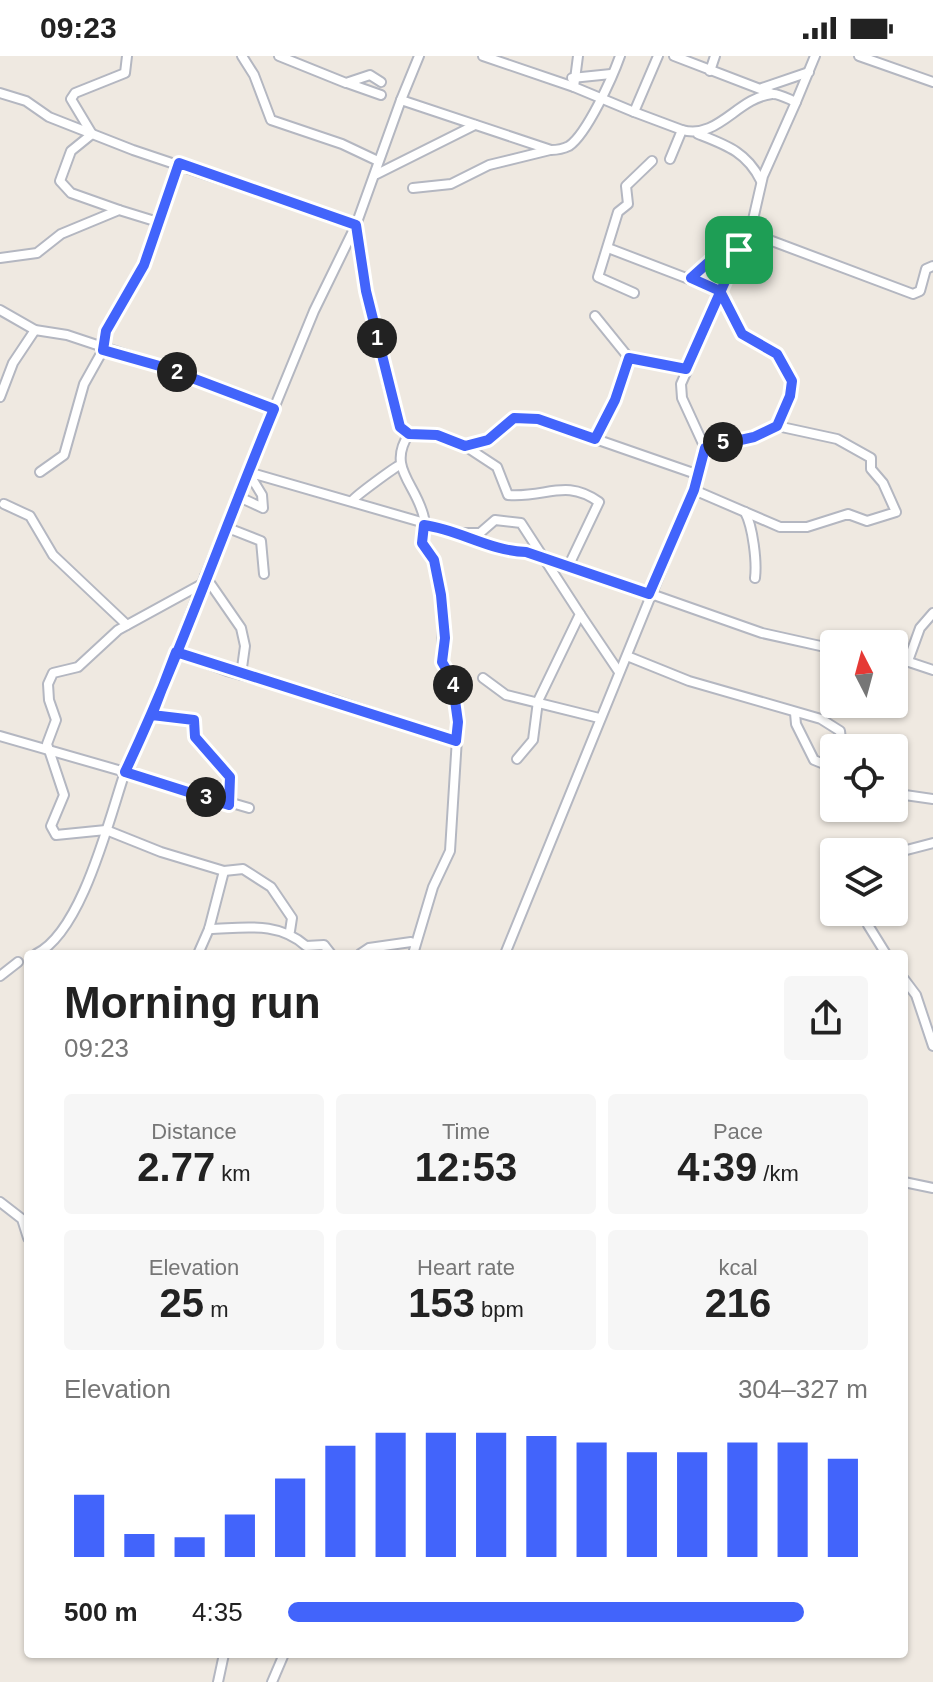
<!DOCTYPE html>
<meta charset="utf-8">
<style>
body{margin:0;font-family:Helvetica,sans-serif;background:#f6f6f6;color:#222;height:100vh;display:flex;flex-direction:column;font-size:30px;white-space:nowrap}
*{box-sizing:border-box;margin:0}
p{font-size:26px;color:#767676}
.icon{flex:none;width:44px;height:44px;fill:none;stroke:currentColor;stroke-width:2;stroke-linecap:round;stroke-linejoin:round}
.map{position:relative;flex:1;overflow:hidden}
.sheet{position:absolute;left:24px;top:894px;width:884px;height:708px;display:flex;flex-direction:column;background:#fff;border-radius:8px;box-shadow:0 2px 6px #0004}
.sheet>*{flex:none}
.needle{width:52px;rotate:354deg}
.fabs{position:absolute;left:820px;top:574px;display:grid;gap:16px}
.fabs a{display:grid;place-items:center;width:88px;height:88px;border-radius:8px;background:#fff;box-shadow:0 2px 6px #0004;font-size:40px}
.pin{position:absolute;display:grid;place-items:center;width:68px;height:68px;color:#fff;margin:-34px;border-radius:16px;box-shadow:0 4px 12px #0006}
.km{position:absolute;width:40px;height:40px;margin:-20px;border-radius:50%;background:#222;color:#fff;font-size:22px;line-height:40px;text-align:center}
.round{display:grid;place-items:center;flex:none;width:84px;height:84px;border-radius:8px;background:#f6f6f6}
.summary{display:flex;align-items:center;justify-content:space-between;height:136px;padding:0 40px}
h1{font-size:44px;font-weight:800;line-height:60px}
.stats{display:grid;grid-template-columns:repeat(3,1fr);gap:12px;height:136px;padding:8px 40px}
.stats div{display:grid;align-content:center;border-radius:8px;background:#f6f6f6;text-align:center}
.stats b{font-size:40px;font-weight:800}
.stats small{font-size:22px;font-weight:400}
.stats p{font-size:22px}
.chart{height:224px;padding:16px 40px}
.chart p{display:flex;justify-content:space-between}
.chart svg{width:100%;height:144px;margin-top:8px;stroke:#4264fb;stroke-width:6}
ul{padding:0 40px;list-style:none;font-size:26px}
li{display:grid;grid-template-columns:128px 96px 1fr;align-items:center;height:60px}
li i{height:20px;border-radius:10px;background:#4264fb}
.status{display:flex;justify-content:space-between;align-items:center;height:56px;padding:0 40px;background:#fff;direction:ltr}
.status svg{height:22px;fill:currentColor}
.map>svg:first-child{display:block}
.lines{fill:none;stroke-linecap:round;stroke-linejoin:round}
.street-casing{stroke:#b4b7c1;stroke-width:12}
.street{stroke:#fff;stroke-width:8}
.route-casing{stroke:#fff;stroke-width:16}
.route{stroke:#4264fb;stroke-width:10}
</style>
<div class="status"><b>09:23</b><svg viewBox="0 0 49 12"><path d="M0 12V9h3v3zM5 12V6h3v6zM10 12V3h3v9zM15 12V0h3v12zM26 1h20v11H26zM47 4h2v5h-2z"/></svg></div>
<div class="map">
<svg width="933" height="1626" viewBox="0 0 933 1626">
<rect width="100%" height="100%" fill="#efe9e1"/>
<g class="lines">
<defs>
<g id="street">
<polyline points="242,0 254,19 271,64 342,88 378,105"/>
<polyline points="279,0 346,27 370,19 381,26"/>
<polyline points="483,0 574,31"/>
<polyline points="578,0 574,31 634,56 658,0"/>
<polyline points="674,0 773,38"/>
<polyline points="859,0 933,26"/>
<polyline points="710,15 715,0"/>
<polyline points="572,22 611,18"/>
<polyline points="347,27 381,39"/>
<polyline points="762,32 809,16"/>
<polyline points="0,37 26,45 49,61 133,94 356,169 314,255 202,528 118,574 78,611 53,617 48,628 49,644 56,664 47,688 64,739 51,770 56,779 106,774 161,796 224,815 243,813 271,831 292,862 290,875"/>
<polyline points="401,44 419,0"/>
<polyline points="634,56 682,74"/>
<path d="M698,78C726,89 747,96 761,125"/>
<path d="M670,103L682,74C718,84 737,42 772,38C779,37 790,44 796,46L815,0"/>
<polyline points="377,118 475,69"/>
<polyline points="413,132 451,128 489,109 550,94"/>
<polyline points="119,154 71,137 60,125 71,95 92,78 71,43 75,37 125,17 127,0"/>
<polyline points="748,176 913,238 920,235 926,213 933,210"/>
<polyline points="608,192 720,235 742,278 777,298 792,325 790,340 777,370"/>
<polyline points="0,202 37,197 61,178 119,154 158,166 179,107"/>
<polyline points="691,222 711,204 739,194"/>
<polyline points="634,237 598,221 618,156 628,148 626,130 652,105"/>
<polyline points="0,254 35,274 67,279 163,311 274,353"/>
<polyline points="595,260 629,302 686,313"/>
<polyline points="0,341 13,307 35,274"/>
<polyline points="409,378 437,379 465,390 488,384 514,362 538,363 699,419"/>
<polyline points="595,383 615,344 629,302"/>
<path d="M465,390L497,411L508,439C547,442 565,422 599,446L568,511"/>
<polyline points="40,416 64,399 84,328 103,294 106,275 144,209 158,166"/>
<polyline points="694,434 780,471 807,471 848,458 867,465 896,456 883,427 871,413 871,402 837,383 777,370 754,381 705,392"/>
<polyline points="237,440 263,452 262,439 248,416 442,472 506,495 526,496 580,513 762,577 834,593"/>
<path d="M352,445C354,441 395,411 400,409"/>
<polyline points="4,448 30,460 53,499 127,569"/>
<path d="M745,456C753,471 757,506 755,522"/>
<polyline points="228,472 261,485 264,518"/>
<polyline points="464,477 480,477 495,464 521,467 580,558 538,645 533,684 517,703"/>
<polyline points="205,520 241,572 245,590 241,619"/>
<polyline points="580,558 619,616"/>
<polyline points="176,596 227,615 331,643 456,685"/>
<polyline points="627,600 689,625 821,663 840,675 842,692"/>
<polyline points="894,601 933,614"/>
<polyline points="908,605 920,572 933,557"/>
<polyline points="483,622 506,639 599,662"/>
<polyline points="795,657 796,668 814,704 834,712"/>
<polyline points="152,659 194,664 195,681 230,721 229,749"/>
<polyline points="0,680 125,716 152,659 202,528"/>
<polyline points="894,733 905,739 933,743"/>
<polyline points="895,797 933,787"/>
<polyline points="865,856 868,869 886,898"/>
<path d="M209,873C245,872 278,865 306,890L324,889L331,898"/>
<path d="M36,898C82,876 109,763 125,716L249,752"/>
<polyline points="198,898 209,873 224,815"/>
<polyline points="360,898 369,892 411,886 415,888"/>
<path d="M413,898L433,831L450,795L458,666L452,623L442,606L443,559L434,504L422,487C422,479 426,470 424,462C417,428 386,412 409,378L400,371L388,330L366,235L356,169L401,44L551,94C557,94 563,93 569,90C587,78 613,20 620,0"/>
<polyline points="505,898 694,434 705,392 682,342 681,328 752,168 763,120 796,46"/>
<polyline points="0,920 18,906"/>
<polyline points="904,923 916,939 933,990"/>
<polyline points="904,1126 933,1132"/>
<polyline points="0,1146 22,1163 28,1182"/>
<polyline points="218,1626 224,1598"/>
<polyline points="272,1626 284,1598"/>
</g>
</defs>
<use href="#street" class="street-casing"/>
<use href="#street" class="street"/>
</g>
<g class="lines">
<defs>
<path id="route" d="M739,194L686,313L629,302L615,344L595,383L538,363L514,362L488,384L465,390L437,379L409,378L400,371L366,235L356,169L179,107L144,209L106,275L103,294L163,311L274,353C224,473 181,597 125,716L229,749L230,721L195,681L194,664L152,659L176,596L456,685L458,666L452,623L442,606L445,582L441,539L434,504L422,487L424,469C460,474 490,495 526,496L649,538L694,434L705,392L754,381L777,370L790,340L792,325L777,298L742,278L720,235L691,222L711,204L739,194"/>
</defs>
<use href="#route" class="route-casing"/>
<use href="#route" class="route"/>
</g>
</svg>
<div class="fabs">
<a><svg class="needle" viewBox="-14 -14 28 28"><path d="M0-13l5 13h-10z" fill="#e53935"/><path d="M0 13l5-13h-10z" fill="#767676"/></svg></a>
<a><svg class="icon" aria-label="locate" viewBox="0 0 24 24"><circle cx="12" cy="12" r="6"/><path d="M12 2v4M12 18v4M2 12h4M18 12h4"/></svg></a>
<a><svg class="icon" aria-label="layers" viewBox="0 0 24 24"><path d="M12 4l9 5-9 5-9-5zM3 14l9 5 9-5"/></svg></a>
</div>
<div class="pin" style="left:739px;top:194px;background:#1e9e55"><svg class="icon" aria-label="arrive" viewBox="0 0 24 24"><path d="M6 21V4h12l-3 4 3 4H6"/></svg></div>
<b class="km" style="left:377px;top:282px">1</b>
<b class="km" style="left:177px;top:316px">2</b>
<b class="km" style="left:206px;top:741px">3</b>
<b class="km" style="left:453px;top:629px">4</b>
<b class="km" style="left:723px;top:386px">5</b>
<section class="sheet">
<div class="summary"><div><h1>Morning run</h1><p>09:23</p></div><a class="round"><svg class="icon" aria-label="share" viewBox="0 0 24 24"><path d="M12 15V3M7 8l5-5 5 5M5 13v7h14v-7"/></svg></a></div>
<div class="stats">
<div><p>Distance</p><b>2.77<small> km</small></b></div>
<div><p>Time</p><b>12:53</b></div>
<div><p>Pace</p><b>4:39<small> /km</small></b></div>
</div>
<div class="stats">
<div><p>Elevation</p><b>25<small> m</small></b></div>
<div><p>Heart rate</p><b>153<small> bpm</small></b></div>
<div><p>kcal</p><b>216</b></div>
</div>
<div class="chart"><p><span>Elevation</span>304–327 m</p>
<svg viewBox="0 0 160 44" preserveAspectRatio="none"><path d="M5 44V25M15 44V37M25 44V38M35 44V31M45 44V20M55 44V10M65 44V6M75 44V6M85 44V6M95 44V7M105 44V9M115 44V12M125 44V12M135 44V9M145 44V9M155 44V14"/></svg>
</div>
<ul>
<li><b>500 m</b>4:35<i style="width:89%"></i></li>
</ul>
</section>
</div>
